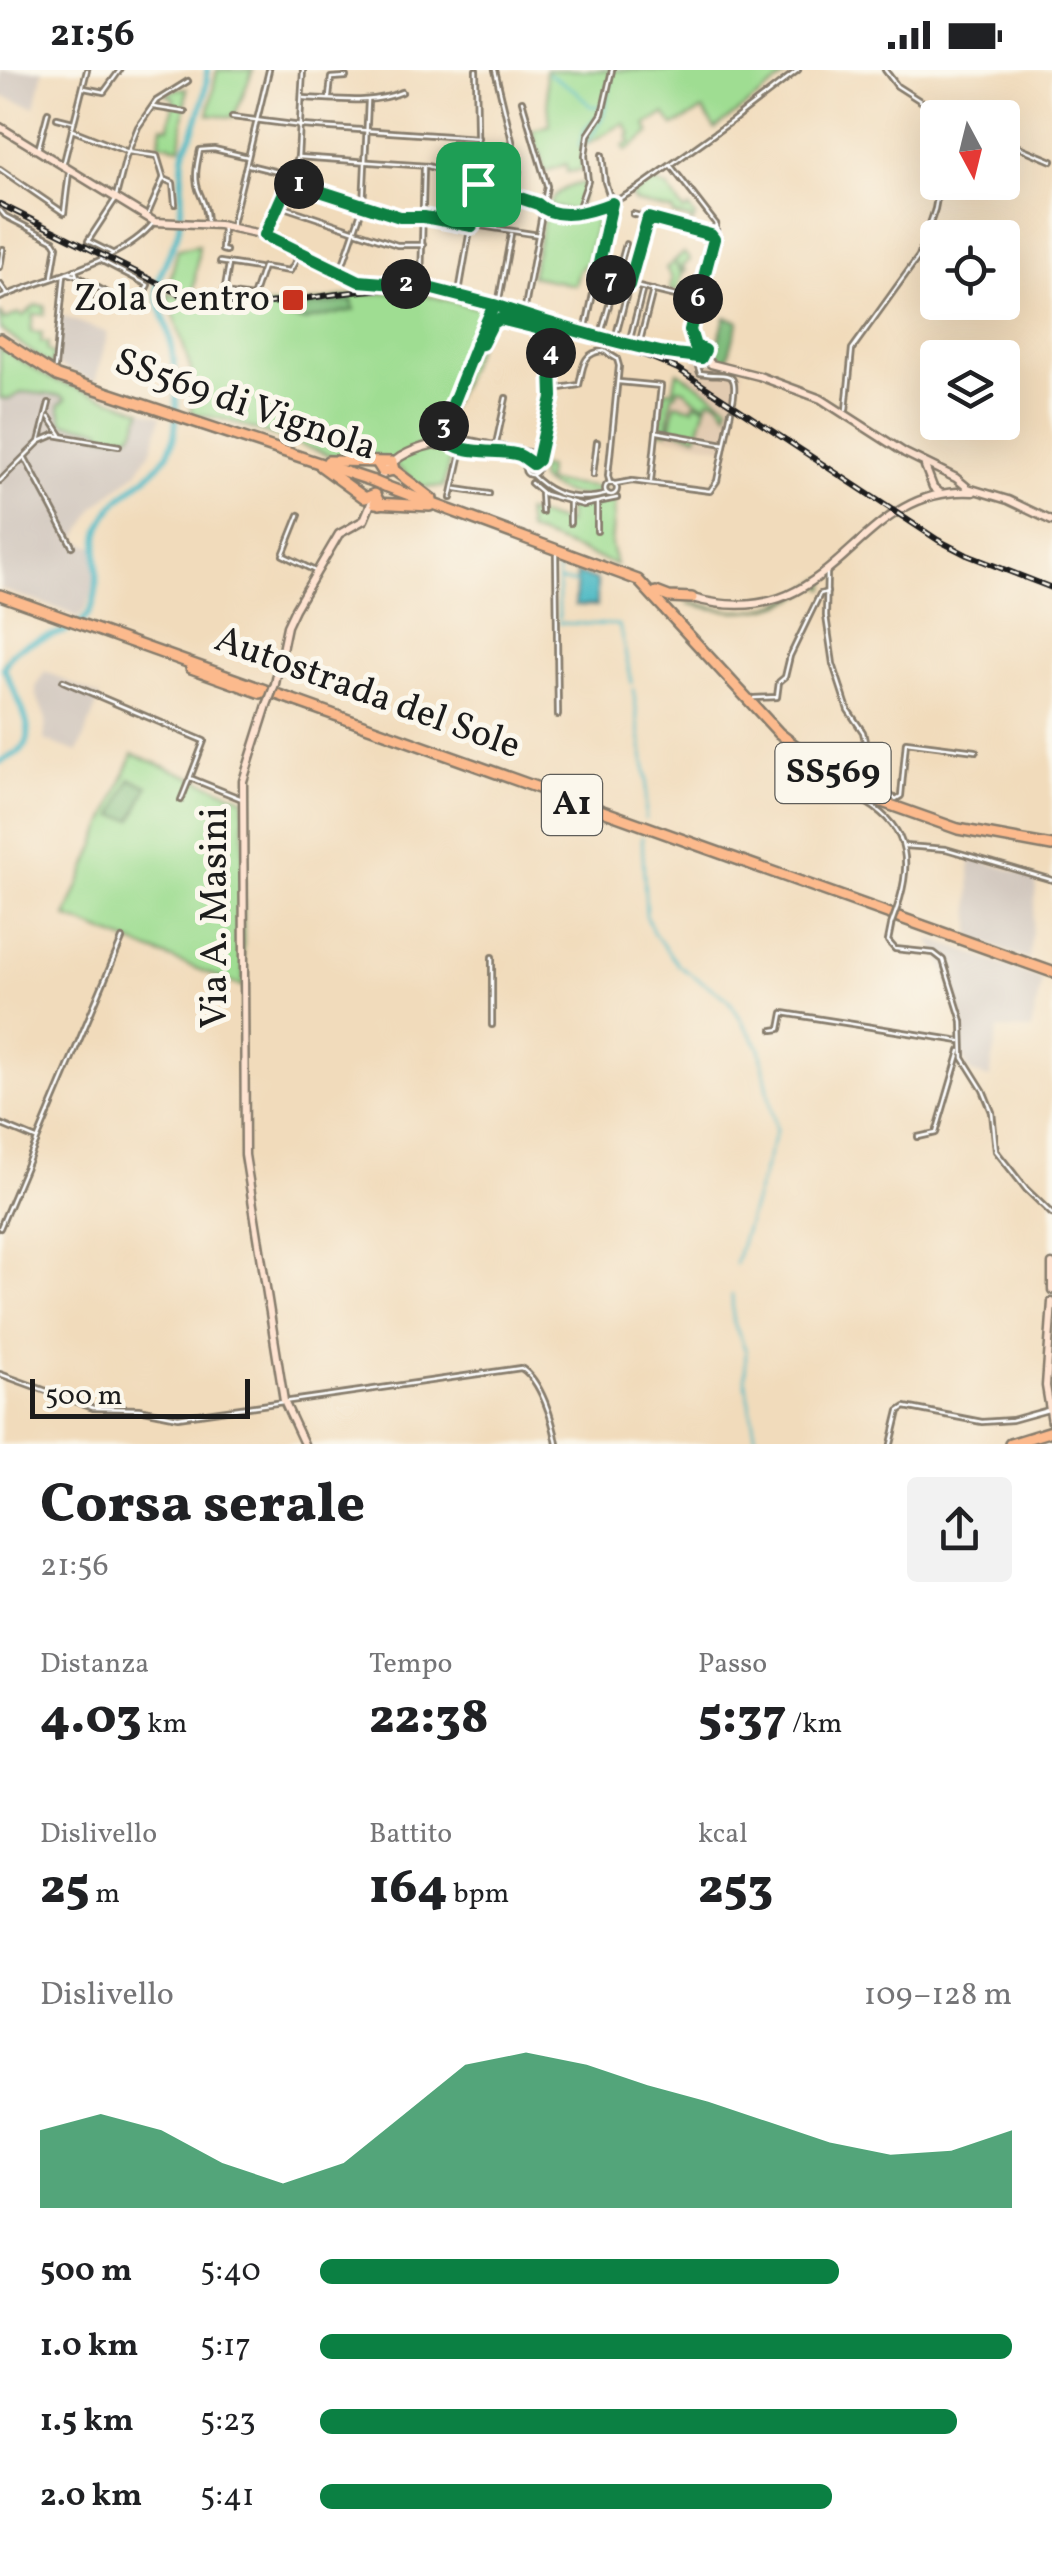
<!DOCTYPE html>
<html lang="it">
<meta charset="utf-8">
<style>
body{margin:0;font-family:Vollkorn,serif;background:#f2f2f2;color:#202124;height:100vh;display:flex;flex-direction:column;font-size:38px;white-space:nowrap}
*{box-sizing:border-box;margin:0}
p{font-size:32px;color:#757577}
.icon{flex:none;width:55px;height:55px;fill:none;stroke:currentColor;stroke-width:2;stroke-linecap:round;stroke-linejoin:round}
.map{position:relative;height:1374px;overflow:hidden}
.details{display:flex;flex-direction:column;background:#fff;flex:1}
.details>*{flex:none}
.needle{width:65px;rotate:173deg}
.controls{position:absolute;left:920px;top:30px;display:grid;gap:20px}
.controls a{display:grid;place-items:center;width:100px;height:100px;border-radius:10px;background:#fff;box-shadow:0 10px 40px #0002;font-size:50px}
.scale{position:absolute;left:30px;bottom:25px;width:220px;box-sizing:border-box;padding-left:10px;border:5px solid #1c1c1c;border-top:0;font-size:28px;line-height:35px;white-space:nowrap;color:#1c1c1c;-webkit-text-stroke:8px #fbf7ec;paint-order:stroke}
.pin{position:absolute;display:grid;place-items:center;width:85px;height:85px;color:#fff;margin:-42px;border-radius:20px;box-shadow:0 5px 15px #0006}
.km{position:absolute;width:50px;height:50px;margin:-25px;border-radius:50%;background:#222;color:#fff;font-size:28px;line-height:50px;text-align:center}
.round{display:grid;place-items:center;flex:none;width:105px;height:105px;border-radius:10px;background:#f2f2f2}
.overview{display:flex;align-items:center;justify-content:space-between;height:170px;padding:0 40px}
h1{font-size:55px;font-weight:800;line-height:75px}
.stats{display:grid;grid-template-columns:repeat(3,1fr);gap:15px;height:170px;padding:10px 40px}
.stats div{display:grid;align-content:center}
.stats b{font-size:50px;font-weight:800}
.stats small{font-size:28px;font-weight:400}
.stats p{font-size:28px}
.chart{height:280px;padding:20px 40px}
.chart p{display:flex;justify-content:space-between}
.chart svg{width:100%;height:180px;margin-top:10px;fill:#0b8043;opacity:.7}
ul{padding:0 40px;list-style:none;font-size:32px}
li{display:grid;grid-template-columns:160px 120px 1fr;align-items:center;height:75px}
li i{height:25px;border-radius:12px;background:#0b8043}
.status{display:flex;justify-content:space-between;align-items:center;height:70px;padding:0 50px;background:#fff;direction:ltr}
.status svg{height:28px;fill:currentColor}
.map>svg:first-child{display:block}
.built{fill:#e2cbb1}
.industrial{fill:#cdc2b9}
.green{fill:#9fdd92;stroke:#5e7c57;stroke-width:2.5}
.forest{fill:#7fbc7c;stroke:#4e6c4c;stroke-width:2.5}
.water{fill:#4ab8c3;stroke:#336a70;stroke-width:2.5}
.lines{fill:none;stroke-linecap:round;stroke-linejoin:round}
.stream{stroke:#4ab8c3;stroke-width:2.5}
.river{stroke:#4ab8c3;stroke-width:6}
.street-casing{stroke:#867c6c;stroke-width:8}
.secondary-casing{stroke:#867c6c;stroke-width:11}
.highway-casing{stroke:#867c6c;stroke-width:14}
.street{stroke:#fff;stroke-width:2.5}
.secondary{stroke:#fee3d1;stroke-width:6}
.highway{stroke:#fcba8d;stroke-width:9}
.rail-casing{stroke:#1c1c1c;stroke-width:6}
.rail{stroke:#fbf7ec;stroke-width:2.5;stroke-dasharray:8;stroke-linecap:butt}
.street-bridge-casing{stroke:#867c6c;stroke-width:8;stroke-linecap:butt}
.secondary-bridge-casing{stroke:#867c6c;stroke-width:11;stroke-linecap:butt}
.highway-bridge-casing{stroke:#867c6c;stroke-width:14;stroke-linecap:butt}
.street-bridge{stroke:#fff;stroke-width:2.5}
.secondary-bridge{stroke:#fee3d1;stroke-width:6}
.highway-bridge{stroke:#fcba8d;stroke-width:9}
.route-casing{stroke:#fff;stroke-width:20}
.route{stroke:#0b8043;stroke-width:12}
.poi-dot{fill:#c8321e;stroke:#fbf7ec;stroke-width:4}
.labels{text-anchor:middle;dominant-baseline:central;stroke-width:10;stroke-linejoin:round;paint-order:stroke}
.shield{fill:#fbf7ec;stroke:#5f5e5a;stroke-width:2.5}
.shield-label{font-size:35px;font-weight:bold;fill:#1c1c1c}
.poi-label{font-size:38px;fill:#1c1c1c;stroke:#fbf7ec;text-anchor:end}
.street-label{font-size:38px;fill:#1c1c1c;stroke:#fbf7ec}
</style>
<div class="status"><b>21:56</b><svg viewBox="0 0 49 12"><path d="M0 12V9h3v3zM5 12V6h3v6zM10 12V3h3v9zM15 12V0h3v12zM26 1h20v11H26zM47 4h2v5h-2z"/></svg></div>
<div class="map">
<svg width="1052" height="1374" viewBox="0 0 1052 1374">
<rect width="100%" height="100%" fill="#fbf7ec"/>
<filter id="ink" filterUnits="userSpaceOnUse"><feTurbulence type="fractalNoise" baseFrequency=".01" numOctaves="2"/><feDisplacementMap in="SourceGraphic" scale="20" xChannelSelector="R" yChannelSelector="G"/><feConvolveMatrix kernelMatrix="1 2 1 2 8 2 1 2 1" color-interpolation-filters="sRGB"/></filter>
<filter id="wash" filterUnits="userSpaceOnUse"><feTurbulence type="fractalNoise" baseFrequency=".0048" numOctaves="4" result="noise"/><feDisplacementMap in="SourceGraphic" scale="40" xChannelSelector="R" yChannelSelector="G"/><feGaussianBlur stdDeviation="2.25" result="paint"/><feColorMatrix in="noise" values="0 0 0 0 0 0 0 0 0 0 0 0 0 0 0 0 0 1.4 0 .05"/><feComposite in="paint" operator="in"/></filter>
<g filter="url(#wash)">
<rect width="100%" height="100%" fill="#f1dbbb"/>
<polygon class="built" points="696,286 743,300 726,378 665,366 677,301 689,307"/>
<g class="industrial">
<polygon points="0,0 43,0 35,37 0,26"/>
<polygon points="59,245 108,263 95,312 55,294"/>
<polygon points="23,322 61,326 66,329 64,332 136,357 142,340 161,346 153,377 137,402 95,437 77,468 84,474 96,477 96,495 92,524 84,541 76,548 71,543 0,519 0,328"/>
<polygon points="45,601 100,627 78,682 44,670 46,649 36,624 36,616"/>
<polygon points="970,787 1037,808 1029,890 971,868"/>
<polygon points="928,868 1042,909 1031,960 998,959 990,1008 971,1003 961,985 962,948 939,885"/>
</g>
<g class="green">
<polygon points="217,0 253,0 234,47 208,45"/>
<polygon points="545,0 780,0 785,7 715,59 703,40 674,56 664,44 646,55 650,63 626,81 623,76 631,72 628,66 631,64 624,53 582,77 582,100 567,102 566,94 544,102 541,83 539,83 532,60 550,55"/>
<polygon points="187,18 180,77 159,73 162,56 169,57 174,28 166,25 177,19"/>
<polygon points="653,112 668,118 684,141 689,138 695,147 692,154 690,149 673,145 673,141 635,132 631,126"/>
<path d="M586,113L577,142L549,136C553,122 571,114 586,113Z"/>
<polygon points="546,139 576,146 599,139 588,191 579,201 575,215 531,206"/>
<polygon points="199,175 193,226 169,214 178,179"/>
<polygon points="684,183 690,190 683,196 686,201 684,202 675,193 682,204 677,222 670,220 672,208 666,198"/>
<path d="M393,222L431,226L491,241C471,286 453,356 411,381L453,377L443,417H422L397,397L329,385L226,350L191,343V300L167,223L210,238L279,235L283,238L353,225Z"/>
<polygon points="36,235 45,236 44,245 33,244 31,262 42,263 41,272 48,273 47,280 54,284 51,296 0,259 0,242 4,250 19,243 23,246"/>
<polygon points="0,278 51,309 142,340 136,357 130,365 102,366 101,359 63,353 59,335 66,329 61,326 23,322 9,329 0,328"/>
<path d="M677,301L728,335L727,343L718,331L709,329L707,334C695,332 693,327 684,319L677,318V323L672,326L667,362L659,361L665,320L673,321Z"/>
<polygon points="694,333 706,336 697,366 670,359 675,334 693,338"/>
<path d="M539,397L547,398L546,412L601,418L603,410L606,413L598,424C579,428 555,423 540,410Z"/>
<polygon points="604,430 615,430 611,475 616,495 528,461 526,442 568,454 568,432 588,436"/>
<path d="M822,509H827L825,519L818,515C776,545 736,546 687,533C702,533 718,540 734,541C767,542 796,528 822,509Z"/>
<polygon points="133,684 244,728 243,917 66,847"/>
</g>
<g class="forest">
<polygon points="352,230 354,240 303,251 288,247 290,239"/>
<polygon points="725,247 739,251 726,293 713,290"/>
<polygon points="130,709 148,716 133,749 114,746"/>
</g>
<polygon class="water" points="577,503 597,511 597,536 575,535"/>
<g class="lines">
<g class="stream">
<polyline points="549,4 576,21 590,36 602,37"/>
<polyline points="587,72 603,48 611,11"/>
<polyline points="579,76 585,59 596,47 598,49"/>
<polyline points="558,492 559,549"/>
<polyline points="560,511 576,513"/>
<polyline points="559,553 619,555 632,613"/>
<polyline points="633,619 647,711 645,749"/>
<polyline points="642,767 646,845 653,862 679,896 728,929 760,979 776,1061 735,1194"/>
<polyline points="732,1225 733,1251 746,1281 745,1309 757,1374"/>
</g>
<path class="river" d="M0,692C9,687 21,683 26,674C36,658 11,616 4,598C16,560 71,574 89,543C105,515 90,481 102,454C117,419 159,408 171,376C181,351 175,289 169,263C166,250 156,232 157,219C159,200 173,180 178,162C184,136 180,112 183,87C184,76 191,69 194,59C200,42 208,17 207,0"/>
</g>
</g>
<g filter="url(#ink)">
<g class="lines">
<defs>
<g id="street">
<polyline points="495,0 519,100 515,125"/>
<polyline points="885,0 897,16 947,48"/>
<polyline points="84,18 104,22 120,0"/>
<polyline points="329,27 331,8 346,7"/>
<path d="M304,28C337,29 371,35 402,22"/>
<polyline points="522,31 547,116 524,243"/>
<polyline points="153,37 185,42"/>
<polyline points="232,47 302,56 478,68"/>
<polyline points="57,48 73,52"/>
<polyline points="72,60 128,82 157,86 164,109"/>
<polyline points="1002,70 1052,91"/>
<polyline points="38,80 48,42"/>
<polyline points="298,87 428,96 545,134"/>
<polyline points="249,95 290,105"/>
<polyline points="63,96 87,0"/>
<polyline points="671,96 716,154"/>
<polyline points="0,99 64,143 69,102"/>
<polyline points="166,110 173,113 175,134"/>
<polyline points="289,111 400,147 423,147 539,165"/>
<polyline points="281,136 397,175 423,175"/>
<polyline points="546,139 581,146 612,133 605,112 602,85"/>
<polyline points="0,140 5,146 54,171 57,176 52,206"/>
<polyline points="633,144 711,165"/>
<polyline points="147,146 163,109"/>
<polyline points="581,146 580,134 588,111 585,86 588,65 602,44 612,0"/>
<path d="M207,150C206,138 204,134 200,124C193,110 197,94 200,80L214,79L248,87"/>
<polyline points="232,154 269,0"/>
<polyline points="223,157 222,180 226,181"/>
<polyline points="713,163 716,154 716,165"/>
<polyline points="266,164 298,87 303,0"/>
<polygon points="712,164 716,165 715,169 711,168"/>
<polyline points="112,183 88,171 115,130 126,87 138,57 156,31 188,11"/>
<polyline points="100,190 148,215 145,221"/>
<polyline points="220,192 258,198"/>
<polyline points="229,194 224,223 253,227 263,197 290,201 299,185"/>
<polyline points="0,197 3,179"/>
<polyline points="341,200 363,136 368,31"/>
<polyline points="67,203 77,206 75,200"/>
<polyline points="77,206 129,235"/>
<polyline points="597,207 680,227 694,240"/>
<polyline points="630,213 648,149"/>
<polyline points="0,214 8,225"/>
<polyline points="421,214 424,98"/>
<polyline points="459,222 478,114 476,0"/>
<path d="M0,228C45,208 123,192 154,152"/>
<polyline points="88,235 94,217"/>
<polyline points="498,235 511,164"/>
<polyline points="585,262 612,133 637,119 732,51 798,0"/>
<polyline points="601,264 626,174"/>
<polyline points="615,269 629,215"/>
<polygon points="480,273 483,277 479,281 476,277"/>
<polyline points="629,273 642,222"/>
<polyline points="482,274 491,254 500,249 544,260 550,265 551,327 537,397"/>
<polyline points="694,274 690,260 714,169"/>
<polyline points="639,275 653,220"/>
<path d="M696,290L700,303C725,308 739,296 733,331"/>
<polyline points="55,297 64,205"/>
<polyline points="619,312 661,316 651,411"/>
<path d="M553,319L579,315C583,298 582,282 604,281L617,289L619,296L608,406L610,413"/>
<polyline points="846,340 852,279 919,186 935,139 940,112"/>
<polyline points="49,347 61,365"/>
<polyline points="658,362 724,374"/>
<polyline points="456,367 537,384"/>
<polyline points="40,371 54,365 119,376"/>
<polyline points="442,374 518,385 530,393"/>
<polyline points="496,374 506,328"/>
<polyline points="25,388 72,476"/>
<circle cx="531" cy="399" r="6"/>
<path d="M532,405C553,427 579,432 608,424"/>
<polyline points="593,405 597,372"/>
<polyline points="0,411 39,372 49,333"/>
<polyline points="531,413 544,424 583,435 617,428"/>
<circle cx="611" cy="419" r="6"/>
<polyline points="615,414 632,411 710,421 717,411 731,341"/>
<polyline points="456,419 489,424"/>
<polyline points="541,423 542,442"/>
<polyline points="451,428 464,370"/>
<polyline points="570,433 570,453"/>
<polyline points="597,433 597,461"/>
<polyline points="299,445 283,485 315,501"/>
<polyline points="556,485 558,645"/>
<polyline points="827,502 826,546 833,594 848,640 863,662 875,717 896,729 901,726 906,672 976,681"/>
<polyline points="63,611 204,671 190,708 242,729"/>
<polyline points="754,628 777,627 779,612 785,607 790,586 820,524 827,522"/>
<path d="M858,728C907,753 914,788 897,838"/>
<polyline points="181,730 189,710"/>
<polyline points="905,776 946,779 1052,810"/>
<polyline points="891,856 888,871 895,879 934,883 943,890 962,951 963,988 983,1020 992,1042 996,1081 1026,1119 1052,1144"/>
<polyline points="492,955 492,887"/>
<polyline points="773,960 780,959 783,943 960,971"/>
<polyline points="0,1054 36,1069"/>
<polyline points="918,1067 936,1063 960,981"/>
<polyline points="0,1158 122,869"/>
<path d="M0,1304L93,1338L139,1339L178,1347L521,1298C541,1310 553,1351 557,1374"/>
<polyline points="891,1374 899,1341 905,1337 982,1352 1012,1350 1048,1340"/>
</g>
<g id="secondary">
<polyline points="0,57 155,152 219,155 265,165 359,211 441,220 602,268 669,283 692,283 697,288 704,286 711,294 759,306 821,329 905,383 956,408 968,418 1008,430 1052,451"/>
<polyline points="476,275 494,235"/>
<polyline points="692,283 694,277 700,275 705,280 704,286"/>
<circle cx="438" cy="368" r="7"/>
<polyline points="444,364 445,354 476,278"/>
<polyline points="925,396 933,417 940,423"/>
<path d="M378,414C388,389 409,380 435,374"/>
<path d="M692,528C839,569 850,415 973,422"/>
<polyline points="275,614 287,556 295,539 339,464 364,450 372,431"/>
<polyline points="267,635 243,711 245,1085 284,1331 304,1374"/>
<polyline points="1052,1194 1052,1220"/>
<polyline points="1052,1232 1046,1316 1052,1352"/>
</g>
<g id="highway">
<polyline points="0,269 57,306 373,411"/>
<polyline points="328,391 392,392 394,400"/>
<polyline points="378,394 383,402 394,400 432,429"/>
<polyline points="321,396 365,428 375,424 380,434"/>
<polyline points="385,416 638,510 779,663 821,696 882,732 958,759 1052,776"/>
<polyline points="375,433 430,436"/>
<polyline points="656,522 669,527 692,528"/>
<polyline points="0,525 1052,902"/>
<polyline points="191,598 261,623"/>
<polyline points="1010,1374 1052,1361"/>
</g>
</defs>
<use href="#street" class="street-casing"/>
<use href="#secondary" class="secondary-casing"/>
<use href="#highway" class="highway-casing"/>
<use href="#street" class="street"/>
<use href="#secondary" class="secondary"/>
<use href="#highway" class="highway"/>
<defs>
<path id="rail" d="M0,134L188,228C256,246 324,220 393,219C439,218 482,237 526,250C577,265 629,276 678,299L938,470L967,485L1052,518"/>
</defs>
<use href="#rail" class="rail-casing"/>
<use href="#rail" class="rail"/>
<defs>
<polyline id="street-bridge" points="891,855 897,838"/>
<polyline id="secondary-bridge" points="267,635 275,614"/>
<polyline id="highway-bridge" points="373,411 385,416"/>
</defs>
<use href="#street-bridge" class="street-bridge-casing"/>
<use href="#secondary-bridge" class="secondary-bridge-casing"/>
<use href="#highway-bridge" class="highway-bridge-casing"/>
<use href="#street-bridge" class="street-bridge"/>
<use href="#secondary-bridge" class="secondary-bridge"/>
<use href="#highway-bridge" class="highway-bridge"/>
</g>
</g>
<g class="lines" filter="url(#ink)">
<defs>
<path id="route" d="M478,114L472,156L424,147H400L289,111L265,165L359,211L421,216L494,235L476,275V276L445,354C440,391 498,377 519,385C524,387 528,391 533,394L538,390L552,327L550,266L544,260L500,249L492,254L482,274L476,275L494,235C547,253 601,269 656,281C673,285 686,284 701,288L705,280L695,276L690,260L714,169L711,165L648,148L629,215L596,207L612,133C589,142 557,152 538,134L478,114"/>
</defs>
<use href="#route" class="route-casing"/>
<use href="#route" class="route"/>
</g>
<rect class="poi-dot" x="281" y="218" width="24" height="24" rx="5"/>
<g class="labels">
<g class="shield">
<rect x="775.5" y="673" width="115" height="60" rx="8"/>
<rect x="542" y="705" width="60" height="60" rx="8"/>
</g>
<g class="shield-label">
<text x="833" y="703">SS569</text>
<text x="572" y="735">A1</text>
</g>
<g class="poi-label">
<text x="270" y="230">Zola Centro</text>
</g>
<g class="street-label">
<text transform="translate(245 336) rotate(19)">SS569 di Vignola</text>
<text transform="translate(367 624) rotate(20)">Autostrada del Sole</text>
<text transform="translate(216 848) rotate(-90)">Via A. Masini</text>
</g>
</g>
</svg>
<div class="controls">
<a><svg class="needle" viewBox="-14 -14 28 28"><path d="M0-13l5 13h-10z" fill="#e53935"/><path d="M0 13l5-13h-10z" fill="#757577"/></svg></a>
<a><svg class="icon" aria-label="locate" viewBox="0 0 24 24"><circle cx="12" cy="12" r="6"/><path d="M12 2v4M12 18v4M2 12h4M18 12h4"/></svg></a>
<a><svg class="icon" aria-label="layers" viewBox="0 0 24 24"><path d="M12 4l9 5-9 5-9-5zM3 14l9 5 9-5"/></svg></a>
</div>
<div class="scale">500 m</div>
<div class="pin" style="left:478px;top:114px;background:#1e9e55"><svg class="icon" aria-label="arrive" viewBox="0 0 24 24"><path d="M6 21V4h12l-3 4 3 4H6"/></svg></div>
<b class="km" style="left:299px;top:114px">1</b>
<b class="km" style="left:406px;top:214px">2</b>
<b class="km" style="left:444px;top:356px">3</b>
<b class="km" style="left:551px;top:283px">4</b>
<b class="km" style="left:698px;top:229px">6</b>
<b class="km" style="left:611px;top:210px">7</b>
</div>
<section class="details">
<div class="overview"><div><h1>Corsa serale</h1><p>21:56</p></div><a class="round"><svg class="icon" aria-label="share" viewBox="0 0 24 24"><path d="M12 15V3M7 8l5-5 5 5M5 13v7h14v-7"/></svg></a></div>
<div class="stats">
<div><p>Distanza</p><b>4.03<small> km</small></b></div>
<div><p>Tempo</p><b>22:38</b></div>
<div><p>Passo</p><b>5:37<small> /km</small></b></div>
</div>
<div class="stats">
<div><p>Dislivello</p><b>25<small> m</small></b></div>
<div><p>Battito</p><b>164<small> bpm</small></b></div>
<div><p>kcal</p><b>253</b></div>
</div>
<div class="chart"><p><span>Dislivello</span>109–128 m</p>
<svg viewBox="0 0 160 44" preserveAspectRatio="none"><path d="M0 44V25L10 21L20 25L30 33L40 38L50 33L60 21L70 9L80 6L90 9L100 14L110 18L120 23L130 28L140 31L150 30L160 25V44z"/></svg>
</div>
<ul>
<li><b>500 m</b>5:40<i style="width:75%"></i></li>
<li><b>1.0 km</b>5:17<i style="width:100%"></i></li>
<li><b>1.5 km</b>5:23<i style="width:92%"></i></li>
<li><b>2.0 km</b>5:41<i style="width:74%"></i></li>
</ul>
</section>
